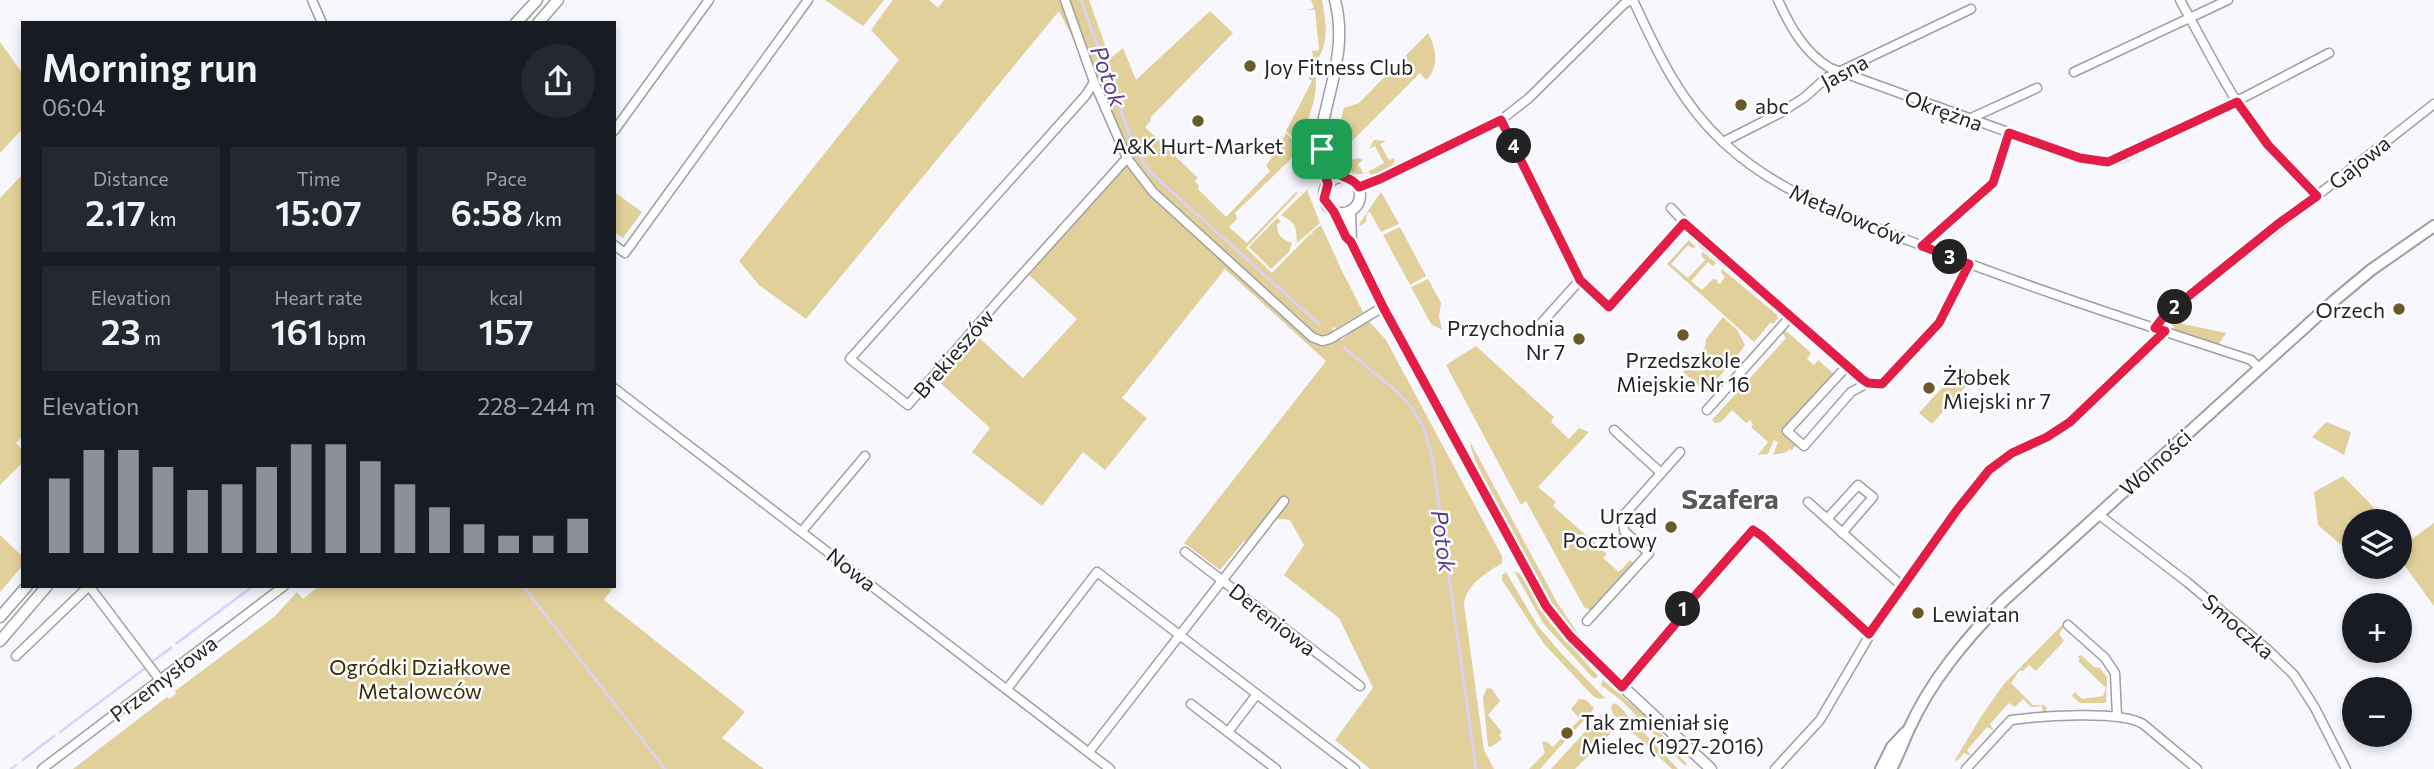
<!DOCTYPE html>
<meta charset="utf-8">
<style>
body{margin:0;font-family:Commissioner,sans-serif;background:#242831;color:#f1f3f6;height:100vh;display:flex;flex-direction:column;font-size:26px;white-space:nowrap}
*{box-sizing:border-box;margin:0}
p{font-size:23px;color:#9ea1a6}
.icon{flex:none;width:38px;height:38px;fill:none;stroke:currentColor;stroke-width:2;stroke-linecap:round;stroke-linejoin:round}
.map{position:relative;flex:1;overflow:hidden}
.sheet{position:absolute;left:21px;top:21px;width:595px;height:567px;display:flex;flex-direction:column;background:#171b24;border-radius:0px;box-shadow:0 4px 10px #0003}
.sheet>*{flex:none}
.tools{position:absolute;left:2342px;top:509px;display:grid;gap:14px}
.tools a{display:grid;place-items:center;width:70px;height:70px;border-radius:50%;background:#171b24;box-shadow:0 4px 10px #0003;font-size:35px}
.pin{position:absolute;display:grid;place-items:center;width:60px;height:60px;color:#fff;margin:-30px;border-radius:14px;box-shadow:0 4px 10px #0006}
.km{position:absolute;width:35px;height:35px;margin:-18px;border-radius:50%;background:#222;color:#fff;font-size:19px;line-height:35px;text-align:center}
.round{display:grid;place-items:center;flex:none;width:74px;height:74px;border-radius:37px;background:#242831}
.head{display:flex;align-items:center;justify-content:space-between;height:119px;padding:0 21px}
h1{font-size:38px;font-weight:600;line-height:52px}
.figures{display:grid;grid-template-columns:repeat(3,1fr);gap:10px;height:119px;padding:7px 21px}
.figures div{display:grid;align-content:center;border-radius:0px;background:#242831;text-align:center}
.figures b{font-size:35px;font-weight:600}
.figures small{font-size:19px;font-weight:400}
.figures p{font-size:19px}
.chart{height:196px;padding:14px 21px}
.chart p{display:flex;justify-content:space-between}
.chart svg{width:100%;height:126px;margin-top:7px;stroke:#8c9099;stroke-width:6}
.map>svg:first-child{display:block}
.green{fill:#e1d09a}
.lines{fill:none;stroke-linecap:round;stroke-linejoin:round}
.stream{stroke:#dad0ff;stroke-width:2.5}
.minor-casing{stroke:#9f9ea4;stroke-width:11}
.tertiary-casing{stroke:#9f9ea4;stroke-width:13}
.secondary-casing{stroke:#9f9ea4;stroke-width:14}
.minor{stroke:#fff;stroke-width:8}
.tertiary{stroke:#fff;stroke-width:10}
.secondary{stroke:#fff;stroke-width:10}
.route-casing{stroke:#fff;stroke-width:14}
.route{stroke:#e11d48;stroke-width:9}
.poi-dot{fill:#695a27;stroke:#fff;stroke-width:2.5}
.labels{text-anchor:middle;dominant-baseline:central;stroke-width:5;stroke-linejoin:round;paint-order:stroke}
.poi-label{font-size:21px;fill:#252427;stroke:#fff;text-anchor:start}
.street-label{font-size:21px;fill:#252427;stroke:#fff}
.park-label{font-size:21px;fill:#362b05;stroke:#fff}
.water-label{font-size:23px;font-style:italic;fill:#583d94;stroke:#fff}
.district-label{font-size:28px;font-weight:bold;fill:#57575c;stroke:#fff}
</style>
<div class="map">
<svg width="2434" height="769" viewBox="0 0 2434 769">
<rect width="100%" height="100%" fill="#f8f7fe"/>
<g class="green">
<polygon points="825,0 884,0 863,26"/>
<path d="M893,0H929L938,8L944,0H1089L1110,59L1123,48L1136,80L1210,11L1233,33L1150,118L1151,120L1145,127L1198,178L1195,181L1199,186L1198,189L1226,217L1270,171L1266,166L1271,158L1274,140L1281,142L1286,133L1303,150V153L1295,155L1235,213L1237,219L1229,227L1247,243L1296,192L1298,193L1246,248L1272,273L1310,234L1313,235L1312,232L1321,225L1341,269L1363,312L1336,329L1334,327L1332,328L1341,340L1368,320L1386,340L1502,556V563C1487,573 1466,584 1464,604L1484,750L1494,769H1370L1335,740L1373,688L1339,618L1284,575L1304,545L1290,520L1279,519L1270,512L1247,542L1244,541L1220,570L1184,543L1326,361L1225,269L1122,398L1147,418L1105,470L1083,452L1042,506L972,452L990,428L935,378L975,334L1023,378L1077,319L1029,275L1122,167C1121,123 1079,52 1059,11L806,319L759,285L739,261L899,60L871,30Z"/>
<path d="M1311,0H1322C1326,21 1330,44 1316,61L1313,57L1312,51L1319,50L1315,10H1307L1314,8Z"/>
<path d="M1428,33C1436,47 1440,68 1426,80L1420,73L1343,150L1348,161L1358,158L1363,160L1358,164L1364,174L1384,163L1375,146L1369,149L1374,140L1386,141L1380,144L1389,160L1395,158L1393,165L1371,175L1369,172C1336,186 1337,127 1344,108L1359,103Z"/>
<polygon points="0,42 23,74 23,128 0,153"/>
<path d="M1315,74C1320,97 1304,123 1303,147L1286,131L1312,81L1308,79L1311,75Z"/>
<polygon points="23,174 23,436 16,443 23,451 23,462 0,485 0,198"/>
<path d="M1307,190L1320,223L1297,243C1296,226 1297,224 1281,215Z"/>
<polygon points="614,192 642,212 623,238 614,232"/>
<polygon points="1381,192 1399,224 1381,232 1370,212 1367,213 1366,222 1360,226 1359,224"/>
<path d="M1277,218L1281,221L1277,225C1277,235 1282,240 1292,243L1289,252L1271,269L1249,247Z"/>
<polygon points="1400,227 1426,276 1410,285 1383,235"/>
<polygon points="1689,240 1696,247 1692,248 1688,245 1671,264 1688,278 1705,260 1701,255 1703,252 1716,263 1713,266 1708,262 1691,281 1702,290 1713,279 1718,280 1717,282 1720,284 1725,277 1721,272 1722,269 1777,315 1778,318 1773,324 1771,322 1754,342 1667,264"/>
<polygon points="1428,279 1441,303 1439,316 1442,330 1431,324 1411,287"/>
<polygon points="1723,317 1737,330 1745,345 1738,355 1706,392 1683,372 1705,347 1706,339"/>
<polygon points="2170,321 2226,333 2219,344 2177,331 2174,328"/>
<polygon points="1785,330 1811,353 1807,359 1814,365 1818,360 1834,374 1783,431 1797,444 1791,451 1789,449 1787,452 1773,455 1778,442 1774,440 1768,454 1758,455 1768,442 1751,427 1753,424 1750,420 1746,423 1732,410 1721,422 1715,423 1712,420 1786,338 1782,333"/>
<polygon points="1476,346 1554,417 1551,422 1569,439 1579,428 1589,432 1538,487 1556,502 1553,506 1607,554 1603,558 1619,572 1630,560 1634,564 1591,611 1584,607 1526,501 1521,505 1446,365"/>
<polygon points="1961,367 1973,378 1932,424 1919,413"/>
<polygon points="2326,422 2351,432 2344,455 2312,437"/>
<path d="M1470,442L1558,604L1581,638L1595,651L1594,652C1579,639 1566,625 1554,609C1538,587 1470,461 1470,442Z"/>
<polygon points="2343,476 2387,521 2354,522 2354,556 2318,525 2314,492"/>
<polygon points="2434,523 2434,606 2399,558 2399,548"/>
<polygon points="0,535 23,557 23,565 0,592"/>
<polygon points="1514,571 1520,574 1550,623 1598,676 1596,678 1593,678 1543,623"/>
<polygon points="1506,572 1537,625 1560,652 1605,698 1600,699 1594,697 1544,644 1502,580 1502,575"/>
<polygon points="319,586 614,586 604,600 745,712 722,738 764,769 73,769 167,697 169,699 176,694 175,691 274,617 297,592 303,599"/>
<polygon points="2068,619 2069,620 2059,634 2064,641 2036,671 2029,665 2023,671 2020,670 2011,683 2033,705 2044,705 2047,708 2046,712 2043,714 2042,706 2031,707 2023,699 2015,707 2009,703 1990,724 1994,731 1987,727 1967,750 1971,756 1964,753 1957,761 1955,760 1982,715 2004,684"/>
<polygon points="2081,655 2094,667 2100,668 2107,677 2106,703 2080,703 2072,696 2075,692 2082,699 2103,696 2106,688 2078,661 2080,659 2078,657"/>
<polygon points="1603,680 1644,715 1680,754 1679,756 1687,764 1685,766 1621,700 1601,685"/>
<polygon points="1487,688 1492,689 1500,701 1488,715 1502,732 1499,735 1502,739 1491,747 1488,746 1483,697"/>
<polygon points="1579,699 1586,700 1594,708 1593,710 1540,769 1529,769 1545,753 1542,741 1547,742 1553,747 1580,719 1571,709"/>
<polygon points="1613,703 1618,705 1678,769 1672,769 1613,714 1611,708"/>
<polygon points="1600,715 1612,727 1610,734 1575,769 1551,769"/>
</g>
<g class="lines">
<g class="stream">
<polyline points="1081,0 1133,144 1149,171 1320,325"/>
<polyline points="1343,347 1396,391 1412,408 1423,426 1432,455 1476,769"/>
<polyline points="523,586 665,769"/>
<polyline points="177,643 253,586"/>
<polyline points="153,661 171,648"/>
<polyline points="60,732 144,669"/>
<polyline points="23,760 54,736"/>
<polyline points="11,769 16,765"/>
</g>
<defs>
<g id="minor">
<polyline points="312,0 322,23"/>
<polyline points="1065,0 1094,82 1086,95 850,359 908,405 1000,299 1127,158 1094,82"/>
<path d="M1633,0C1657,52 1680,102 1723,142C1776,192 1844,215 1910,241C2021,285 2136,322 2251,360L2259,368"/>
<path d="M1778,0C1790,27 1805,53 1830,68L2080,158L2108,162L2123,157L2237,101L2329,53"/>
<path d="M2180,0C2204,43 2226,88 2254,128C2273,153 2296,173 2317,196"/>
<polyline points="2074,72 2228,0"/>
<polyline points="1969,119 2037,88"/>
<polyline points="1501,120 1580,280 1537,328"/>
<polyline points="614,131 709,0"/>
<polyline points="1723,142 1782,112 1805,97 1826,78 1971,9"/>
<polyline points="1127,158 1153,192 1312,337 1322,341 1330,339 1383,307"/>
<polyline points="1359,187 1501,120 1529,98 1624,4 1631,0"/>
<polyline points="1671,208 1704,243 1868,383 1882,384 1939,323 1969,264"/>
<polyline points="614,245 625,253 808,0"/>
<polyline points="1922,246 1993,183 2009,133"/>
<polyline points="1580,280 1609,307 1684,223"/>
<polyline points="2155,328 2165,315 2434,104"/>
<polyline points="1847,366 1787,431 1804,446 1851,392 1868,383"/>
<polyline points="614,388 1110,769"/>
<polyline points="1707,410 1790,317"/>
<polyline points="1614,430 1660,472"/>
<polyline points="1808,502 1902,586"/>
<polyline points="2098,514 2187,582 2267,649 2294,675 2315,708 2346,769"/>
<polyline points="1827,519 1858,485 1873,497 1842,533"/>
<polyline points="802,531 865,456"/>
<polyline points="1185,552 1360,686"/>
<polyline points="89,586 160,680"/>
<polyline points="1587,621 1649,553 1624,531 1623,516 1680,452"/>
<polyline points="2068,625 2105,658 2115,673 2117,716"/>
<polyline points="16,656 89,586"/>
<polyline points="1622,687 1676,623 1679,614 1753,530 1762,535 1869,633"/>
<polyline points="1007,689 1097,572 1355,769"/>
<polyline points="1191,704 1276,769"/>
<polyline points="1228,732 1257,694"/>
<polyline points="1089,752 1284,501"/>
<polyline points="42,769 284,586"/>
<polyline points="1775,769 1820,720 1881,616 1969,494 1989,470 2012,453 2047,437 2070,422 2165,331"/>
<path d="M1966,769L2011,720C2040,716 2120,710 2143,724L2197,769"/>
</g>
<g id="tertiary">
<polyline points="516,23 537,0"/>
<polyline points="538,23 558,0"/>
<polyline points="1322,149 1328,152 1334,168 1342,177"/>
<circle cx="1342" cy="195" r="18"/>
<path d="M1328,184L1319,156C1324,145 1321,130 1324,118C1333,77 1346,42 1335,0"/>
<polyline points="1334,212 1346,237 1351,242 1383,307 1546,605 1576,643 1711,769"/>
<polyline points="1350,212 1351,241"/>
<polyline points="0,617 27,586"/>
<polyline points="0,641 47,586"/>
</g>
<g id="secondary">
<polyline points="1881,769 1892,747 1905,733"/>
<path d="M1891,769C1898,756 1903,742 1909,729C1931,680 1966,639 2003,601L2335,300L2371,270L2434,226"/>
</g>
</defs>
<use href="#minor" class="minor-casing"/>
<use href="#tertiary" class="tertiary-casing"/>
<use href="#secondary" class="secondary-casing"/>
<use href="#minor" class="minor"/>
<use href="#tertiary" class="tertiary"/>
<use href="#secondary" class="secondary"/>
</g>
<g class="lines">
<defs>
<path id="route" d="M2237,102L2268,145L2317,196L2278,224L2165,315L2155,328L2165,331L2070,422L2047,437L2012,453L1989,470L1957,510L1869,634L1762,536L1753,530L1679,614L1676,623L1622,687L1570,636L1546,606L1383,307L1351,242L1346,237L1334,212L1324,199L1328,184L1319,156L1322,149L1328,152C1332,161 1335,173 1344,177C1351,180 1353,180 1359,187L1380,179L1501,120L1580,280L1609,307L1684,223L1862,379L1868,383L1882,384L1939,323L1969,264L1922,246L1993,183L2009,133L2080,158L2108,162Z"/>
</defs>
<use href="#route" class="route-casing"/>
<use href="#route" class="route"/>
</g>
<g class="poi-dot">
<circle cx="1250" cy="66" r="7"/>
<circle cx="1741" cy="105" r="7"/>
<circle cx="1198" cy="121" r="7"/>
<circle cx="2399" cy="309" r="7"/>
<circle cx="1683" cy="335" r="7"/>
<circle cx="1579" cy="339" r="7"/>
<circle cx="1929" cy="388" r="7"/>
<circle cx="1671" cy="527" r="7"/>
<circle cx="1918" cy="613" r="7"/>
<circle cx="1567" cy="733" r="7"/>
</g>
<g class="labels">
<g class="poi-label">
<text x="1264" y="66">Joy Fitness Club</text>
<text x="1755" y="105">abc</text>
<text x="1198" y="145" text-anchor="middle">A&amp;K Hurt-Market</text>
<text x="2385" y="309" text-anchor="end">Orzech</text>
<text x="1565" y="327" text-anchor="end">Przychodnia<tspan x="1565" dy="24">Nr 7</tspan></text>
<text x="1683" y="359" text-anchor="middle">Przedszkole<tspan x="1683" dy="24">Miejskie Nr 16</tspan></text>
<text x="1943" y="376">Żłobek<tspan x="1943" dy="24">Miejski nr 7</tspan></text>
<text x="1657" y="515" text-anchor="end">Urząd<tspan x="1657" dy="24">Pocztowy</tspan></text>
<text x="1932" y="613">Lewiatan</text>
<text x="1581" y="721">Tak zmieniał się<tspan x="1581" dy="24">Mielec (1927-2016)</tspan></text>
</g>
<g class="street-label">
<text transform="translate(1844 71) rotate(-28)">Jasna</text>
<text transform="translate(1944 110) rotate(20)">Okrężna</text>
<text transform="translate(2359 162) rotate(-39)">Gajowa</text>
<text transform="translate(1848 214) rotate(23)">Metalowców</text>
<text transform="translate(953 353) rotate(-49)">Brekieszów</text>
<text transform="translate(2155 462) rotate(-42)">Wolności</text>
<text transform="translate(852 569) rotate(38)">Nowa</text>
<text transform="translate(1273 619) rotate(38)">Dereniowa</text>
<text transform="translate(2239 626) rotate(41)">Smoczka</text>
<text transform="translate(163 678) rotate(-37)">Przemysłowa</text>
</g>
<g class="park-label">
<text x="420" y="666">Ogródki Działkowe<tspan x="420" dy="24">Metalowców</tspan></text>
</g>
<g class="water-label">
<text transform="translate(1109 76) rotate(70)">Potok</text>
<text transform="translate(1444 541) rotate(82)">Potok</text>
</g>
<g class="district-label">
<text x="1730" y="498">Szafera</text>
</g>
</g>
</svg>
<div class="tools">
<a><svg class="icon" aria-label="layers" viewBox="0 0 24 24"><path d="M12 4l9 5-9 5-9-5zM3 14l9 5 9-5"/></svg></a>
<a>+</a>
<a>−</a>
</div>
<div class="pin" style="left:1322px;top:149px;background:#1e9e55"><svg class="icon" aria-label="arrive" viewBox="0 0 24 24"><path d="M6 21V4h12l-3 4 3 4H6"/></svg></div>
<b class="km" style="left:1683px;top:609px">1</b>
<b class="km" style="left:2175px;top:307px">2</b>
<b class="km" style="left:1950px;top:257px">3</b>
<b class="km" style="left:1514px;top:146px">4</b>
<section class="sheet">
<div class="head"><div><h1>Morning run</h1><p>06:04</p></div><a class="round"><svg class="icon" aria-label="share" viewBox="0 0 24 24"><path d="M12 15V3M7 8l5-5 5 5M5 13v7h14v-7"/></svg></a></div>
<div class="figures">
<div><p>Distance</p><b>2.17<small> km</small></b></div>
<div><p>Time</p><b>15:07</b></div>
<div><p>Pace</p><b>6:58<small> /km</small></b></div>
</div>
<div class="figures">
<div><p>Elevation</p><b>23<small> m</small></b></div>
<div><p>Heart rate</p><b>161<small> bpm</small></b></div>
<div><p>kcal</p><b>157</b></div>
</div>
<div class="chart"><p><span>Elevation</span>228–244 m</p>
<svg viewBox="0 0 160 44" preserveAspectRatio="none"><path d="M5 44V18M15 44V8M25 44V8M35 44V14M45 44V22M55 44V20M65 44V14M75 44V6M85 44V6M95 44V12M105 44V20M115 44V28M125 44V34M135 44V38M145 44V38M155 44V32"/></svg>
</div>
</section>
</div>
